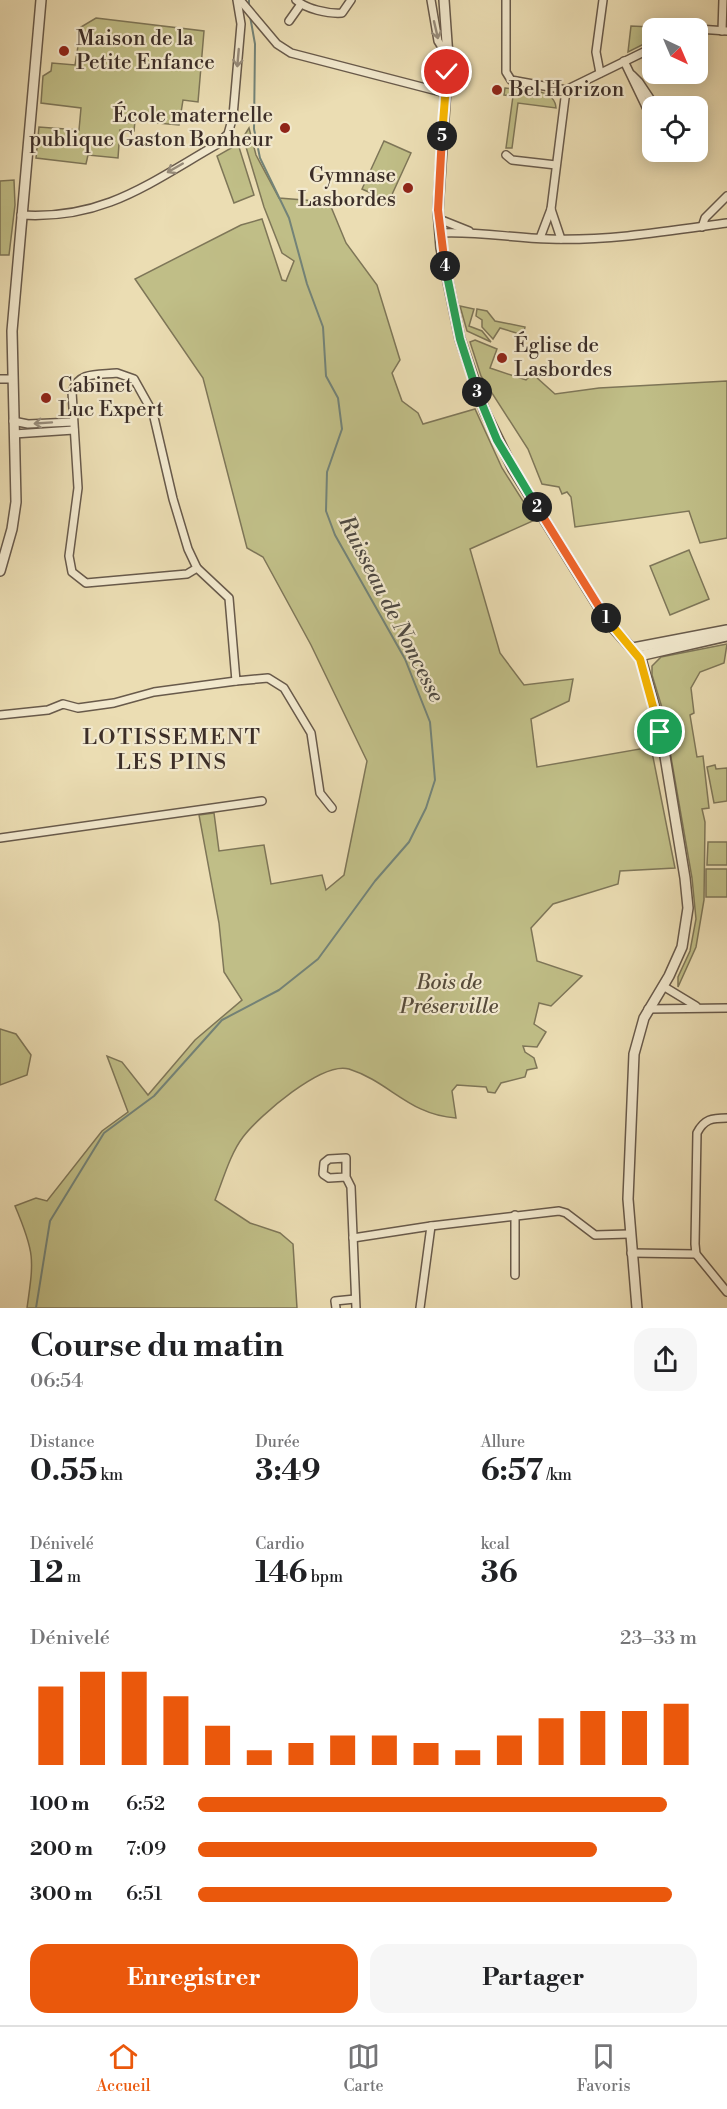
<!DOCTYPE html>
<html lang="fr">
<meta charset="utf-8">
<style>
body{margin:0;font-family:"Libre Bodoni",serif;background:#f6f6f6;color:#202124;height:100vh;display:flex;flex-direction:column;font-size:22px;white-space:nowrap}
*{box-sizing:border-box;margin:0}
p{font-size:20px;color:#757577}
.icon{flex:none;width:33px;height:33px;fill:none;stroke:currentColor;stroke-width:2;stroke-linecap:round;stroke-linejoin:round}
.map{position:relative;height:1308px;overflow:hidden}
.drawer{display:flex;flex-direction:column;background:#fff;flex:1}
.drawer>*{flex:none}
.needle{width:39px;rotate:136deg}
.tools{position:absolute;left:642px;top:18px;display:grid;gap:12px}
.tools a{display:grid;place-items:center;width:66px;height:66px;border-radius:12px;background:#fff;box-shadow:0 3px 15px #0003;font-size:30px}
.pin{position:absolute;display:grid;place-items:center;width:51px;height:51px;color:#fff;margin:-26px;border:3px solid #fff;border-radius:50%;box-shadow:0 2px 6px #0007}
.km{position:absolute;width:30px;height:30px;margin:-15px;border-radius:50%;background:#222;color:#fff;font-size:16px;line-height:30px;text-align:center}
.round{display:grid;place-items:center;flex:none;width:63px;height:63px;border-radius:18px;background:#f6f6f6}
.overview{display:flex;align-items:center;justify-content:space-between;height:102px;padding:0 30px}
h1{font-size:33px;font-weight:700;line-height:45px}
.figures{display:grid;grid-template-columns:repeat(3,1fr);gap:9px;height:102px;padding:6px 30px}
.figures div{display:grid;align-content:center}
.figures b{font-size:30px;font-weight:700}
.figures small{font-size:16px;font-weight:400}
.figures p{font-size:16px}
.chart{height:168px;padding:12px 30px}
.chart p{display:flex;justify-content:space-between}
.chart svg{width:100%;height:108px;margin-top:6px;stroke:#ea580c;stroke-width:6}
.cta{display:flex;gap:12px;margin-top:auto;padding:12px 30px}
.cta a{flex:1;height:69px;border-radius:18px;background:#ea580c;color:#fff;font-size:24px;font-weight:700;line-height:69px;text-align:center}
.cta a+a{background:#f6f6f6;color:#202124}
ul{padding:0 30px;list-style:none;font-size:20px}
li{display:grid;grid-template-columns:96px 72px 1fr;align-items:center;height:45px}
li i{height:15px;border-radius:8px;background:#ea580c}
.menu{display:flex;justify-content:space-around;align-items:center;height:84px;border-top:2px solid #e0e0e0;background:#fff;font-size:16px;color:#757577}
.menu a{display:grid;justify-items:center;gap:3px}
.menu .selected{color:#ea580c}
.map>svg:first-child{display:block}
.green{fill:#c0be87;stroke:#7e7658;stroke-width:1.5}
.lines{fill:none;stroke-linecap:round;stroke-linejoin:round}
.stream{stroke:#738378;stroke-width:2}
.minor-casing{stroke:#685a4b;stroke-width:10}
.tertiary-casing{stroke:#685a4b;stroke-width:12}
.minor{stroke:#f2e9ce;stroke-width:7}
.tertiary{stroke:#f2e9ce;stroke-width:9}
.oneway{stroke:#978c7b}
.split-1-casing{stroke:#fff;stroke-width:12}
.split-2-casing{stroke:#fff;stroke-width:12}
.split-3-casing{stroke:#fff;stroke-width:12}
.split-4-casing{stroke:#fff;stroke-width:12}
.split-5-casing{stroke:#fff;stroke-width:12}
.split-6-casing{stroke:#fff;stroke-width:12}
.split-1{stroke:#f5b400;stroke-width:8}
.split-2{stroke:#f0652b;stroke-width:8}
.split-3{stroke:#22a559;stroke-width:8}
.split-4{stroke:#22a559;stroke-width:8}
.split-5{stroke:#f0652b;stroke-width:8}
.split-6{stroke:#f5b400;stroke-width:8}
.poi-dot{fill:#8f2418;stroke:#f2e9ce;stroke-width:2}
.labels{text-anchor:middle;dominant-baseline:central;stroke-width:4.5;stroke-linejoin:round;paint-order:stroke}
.poi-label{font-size:21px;fill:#3c2e28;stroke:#f2e9ce;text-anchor:start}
.park-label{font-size:21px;font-style:italic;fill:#564b3b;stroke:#f2e9ce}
.water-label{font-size:22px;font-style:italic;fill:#4e4a43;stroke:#f2e9ce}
.neighbourhood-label{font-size:22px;letter-spacing:1.5px;fill:#3c2e28;stroke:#f2e9ce}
</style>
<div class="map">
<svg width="727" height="1308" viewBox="0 0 727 1308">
<rect width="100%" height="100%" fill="#ebddb3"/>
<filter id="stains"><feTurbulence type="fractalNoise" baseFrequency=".00333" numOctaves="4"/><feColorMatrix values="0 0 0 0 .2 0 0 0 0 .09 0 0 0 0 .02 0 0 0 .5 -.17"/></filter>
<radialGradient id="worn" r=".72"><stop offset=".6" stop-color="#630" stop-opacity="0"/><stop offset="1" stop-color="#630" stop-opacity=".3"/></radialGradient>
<g class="green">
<polygon points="96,18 204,31 198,102 183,100 179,125 135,121 134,131 120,130 118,158 88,155 86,164 36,158 39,127 79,130 81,108 41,103 43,76 51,71 52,63 75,65 81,27"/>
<polygon points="687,21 688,24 678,28 652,28 652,40 628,52 631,26 652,27"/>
<path d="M505,88C521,90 555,87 556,108L518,103L512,148H506L513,96L504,95Z"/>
<path d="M249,128L256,155L279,198L329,202L346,243L377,285L400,360L392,373L402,401L418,413L423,424L475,409L502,468L535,520L470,549L500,653L524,685L573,679L569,701L531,719L537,767L651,747L675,868L620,871L618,884L553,904L531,928L537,961L582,976L551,1006L539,1003L534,1024L546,1032L537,1047L523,1046L525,1052L534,1058L537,1068L527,1070L525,1077L501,1083L495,1093L488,1092L486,1087L457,1085L452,1091L456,1118C409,1115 390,1082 349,1069C322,1061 259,1116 243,1137C230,1154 223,1180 215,1200L250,1223L280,1233L293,1244L297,1308H27C34,1259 35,1253 15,1206L36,1198L47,1201L102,1131L128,1112L107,1056L122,1062L148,1095L195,1040L242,1000L224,972L219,923L199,815L214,813L219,851L264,845L271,884L322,875L326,890L344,875L367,761L311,645L263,557L247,548L203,378L135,279L241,225L262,219L282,280L286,281L294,261L282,253L264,207L246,147L244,136Z"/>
<polygon points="384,141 411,153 389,201 362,189"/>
<polygon points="238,144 254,195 234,203 217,156"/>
<polygon points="14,180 15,205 9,255 0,255 0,181"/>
<polygon points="460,306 474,309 469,326 482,331 491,342 467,331"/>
<polygon points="477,309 487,311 495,321 525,327 523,335 500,328 493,339 482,327 482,320 476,316"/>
<polygon points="475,340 497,349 490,368 526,380 529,377 536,377 555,394 599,388 727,381 727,538 700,543 689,511 575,527 571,497 567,492 562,494 559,487 542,484 528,449 481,376 470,342"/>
<polygon points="689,550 709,599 670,615 650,566"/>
<polygon points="727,644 724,663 700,672 691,688 694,713 690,715 697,757 703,756 709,808 702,809 705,822 704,900 696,947 678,987 678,977 690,951 696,919 692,878 663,711 652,675 652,666 661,657"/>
<polygon points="715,765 716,769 727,768 727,801 714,803 707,767"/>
<polygon points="708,842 727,842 727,865 707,865"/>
<rect x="706" y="869" width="21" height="28"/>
<polygon points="0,1029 16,1034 31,1055 27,1075 0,1085"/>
</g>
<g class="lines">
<g class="stream">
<polyline points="249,0 249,7"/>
<polyline points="36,1308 50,1221 104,1133 154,1096 222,1020 279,990 318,959 375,881 409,842 426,808 435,780 430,722 405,659 335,535 326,511 327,472 342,429 338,398 326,376 323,327 307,284 289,218 260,158 254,129 255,44 250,16"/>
</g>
<defs>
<g id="minor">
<polyline points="240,0 277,44 291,53 445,93"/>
<path d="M296,0C306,9 328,14 342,13L351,0"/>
<polyline points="431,0 438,41 448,57"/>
<polyline points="506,0 506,72 511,80 566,90"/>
<polyline points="289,21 301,4"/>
<polyline points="698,29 727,31"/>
<polyline points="722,31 723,0"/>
<polyline points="624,61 648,111"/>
<polyline points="600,73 596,52 603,0"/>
<polyline points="632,75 639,82 655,106"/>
<polyline points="651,109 647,118 652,123"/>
<polyline points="506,155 512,160 556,165"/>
<polyline points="551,209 561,239"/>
<path d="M21,215C103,220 148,184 216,145L228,134L233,116L241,24L237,0"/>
<polyline points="439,219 469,231"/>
<polyline points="702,227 705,218 727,196"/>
<path d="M440,233C477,231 512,238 549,239C609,241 669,231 727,223"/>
<polyline points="540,238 551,209 566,90 652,48"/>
<path d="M117,373L134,379L153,413L173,499L188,549L197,568L187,574L86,583L72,572L69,556L78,488L72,392C78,371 99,375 117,373Z"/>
<polyline points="0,379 11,379"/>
<polyline points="13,421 28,424 73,422"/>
<polyline points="14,434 74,430"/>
<polyline points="197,568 229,598 236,681 268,678 284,688 311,733 320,793 332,808"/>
<polyline points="0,715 48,710 63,704 78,708 114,703 154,692 236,681"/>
<polyline points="0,838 262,801"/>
<polyline points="663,986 696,1006"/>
<polyline points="648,1009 727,1008"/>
<path d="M727,1118C712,1118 704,1119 697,1133L695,1244L696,1254L727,1292"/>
<polyline points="346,1177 329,1178 323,1174 324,1163 329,1159 346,1158 346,1177 351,1187 356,1308"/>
<polyline points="515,1215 515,1275"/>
<polyline points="353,1238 431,1226 559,1211 566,1213 595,1235 629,1234"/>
<polyline points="631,1253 696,1254"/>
<polyline points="336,1308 335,1301 355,1299"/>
<polyline points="420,1308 431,1226"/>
</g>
<g id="tertiary">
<polyline points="444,0 448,57 438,210 441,248 460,339 485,412 513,469 608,622 641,659 660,726 685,878 688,908 682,947 669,976 644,1018 634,1054 628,1199 637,1308"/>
<polyline points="0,571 12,529 16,502 12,331 41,0"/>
<polyline points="633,648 727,630"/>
<polyline points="639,656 727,636"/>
</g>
</defs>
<use href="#minor" class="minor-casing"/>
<use href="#tertiary" class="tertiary-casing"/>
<use href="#minor" class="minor"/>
<use href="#tertiary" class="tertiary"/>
</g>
<defs><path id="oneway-shaft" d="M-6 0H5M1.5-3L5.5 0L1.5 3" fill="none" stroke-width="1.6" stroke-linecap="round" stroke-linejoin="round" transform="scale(1.5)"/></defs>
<g class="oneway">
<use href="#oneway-shaft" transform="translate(436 30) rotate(77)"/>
<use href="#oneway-shaft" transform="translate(238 58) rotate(95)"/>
<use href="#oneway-shaft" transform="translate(175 168) rotate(150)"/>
<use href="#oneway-shaft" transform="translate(43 423) rotate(176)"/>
</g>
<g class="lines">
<defs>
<polyline id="split-1" points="606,618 640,659 660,732"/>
<polyline id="split-2" points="537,507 606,618"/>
<polyline id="split-3" points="477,392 497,440 537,507"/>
<polyline id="split-4" points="445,266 460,339 477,392"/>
<polyline id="split-5" points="442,136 438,210 445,266"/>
<polyline id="split-6" points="442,136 447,72"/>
</defs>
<use href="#split-1" class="split-1-casing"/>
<use href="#split-2" class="split-2-casing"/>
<use href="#split-3" class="split-3-casing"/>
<use href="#split-4" class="split-4-casing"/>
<use href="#split-5" class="split-5-casing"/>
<use href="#split-6" class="split-6-casing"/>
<use href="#split-1" class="split-1"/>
<use href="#split-2" class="split-2"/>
<use href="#split-3" class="split-3"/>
<use href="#split-4" class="split-4"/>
<use href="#split-5" class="split-5"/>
<use href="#split-6" class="split-6"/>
</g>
<g class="poi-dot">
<circle cx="64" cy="51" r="6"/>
<circle cx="497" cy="90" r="6"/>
<circle cx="285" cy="128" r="6"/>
<circle cx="408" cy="188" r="6"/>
<circle cx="502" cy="358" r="6"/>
<circle cx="46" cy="398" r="6"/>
</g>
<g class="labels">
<g class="poi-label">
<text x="76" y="39">Maison de la<tspan x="76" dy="24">Petite Enfance</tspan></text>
<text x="509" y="90">Bel Horizon</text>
<text x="273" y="116" text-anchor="end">École maternelle<tspan x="273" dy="24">publique Gaston Bonheur</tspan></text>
<text x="396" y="176" text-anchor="end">Gymnase<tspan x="396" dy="24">Lasbordes</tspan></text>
<text x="514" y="346">Église de<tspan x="514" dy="24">Lasbordes</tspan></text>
<text x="58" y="386">Cabinet<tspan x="58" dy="24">Luc Expert</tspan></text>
</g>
<g class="park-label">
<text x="449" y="983">Bois de<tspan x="449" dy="24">Préserville</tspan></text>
</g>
<g class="water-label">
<text transform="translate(391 609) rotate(63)">Ruisseau de Noncesse</text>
</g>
<g class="neighbourhood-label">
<text x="172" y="737">LOTISSEMENT<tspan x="172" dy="25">LES PINS</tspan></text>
</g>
</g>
<rect width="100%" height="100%" filter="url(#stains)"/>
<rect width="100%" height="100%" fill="url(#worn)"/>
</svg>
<div class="tools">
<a><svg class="needle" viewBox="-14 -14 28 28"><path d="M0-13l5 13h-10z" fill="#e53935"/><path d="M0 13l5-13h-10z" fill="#757577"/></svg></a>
<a><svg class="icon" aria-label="locate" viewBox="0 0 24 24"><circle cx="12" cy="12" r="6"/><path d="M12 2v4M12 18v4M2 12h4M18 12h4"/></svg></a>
</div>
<div class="pin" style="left:660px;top:732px;background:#1e9e55"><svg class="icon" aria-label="arrive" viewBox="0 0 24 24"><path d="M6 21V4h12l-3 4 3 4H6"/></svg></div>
<div class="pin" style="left:447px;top:72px;background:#d93025"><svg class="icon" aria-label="check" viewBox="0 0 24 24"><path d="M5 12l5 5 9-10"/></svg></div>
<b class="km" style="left:606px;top:618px">1</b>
<b class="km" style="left:537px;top:507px">2</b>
<b class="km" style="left:477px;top:392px">3</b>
<b class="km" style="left:445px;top:266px">4</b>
<b class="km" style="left:442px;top:136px">5</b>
</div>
<section class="drawer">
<div class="overview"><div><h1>Course du matin</h1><p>06:54</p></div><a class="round"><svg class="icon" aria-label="share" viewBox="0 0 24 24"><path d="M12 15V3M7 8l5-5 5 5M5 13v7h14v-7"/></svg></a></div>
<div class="figures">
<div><p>Distance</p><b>0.55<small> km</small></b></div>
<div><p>Durée</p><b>3:49</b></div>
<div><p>Allure</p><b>6:57<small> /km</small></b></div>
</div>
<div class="figures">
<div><p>Dénivelé</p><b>12<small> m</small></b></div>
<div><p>Cardio</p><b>146<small> bpm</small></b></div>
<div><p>kcal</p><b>36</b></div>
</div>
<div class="chart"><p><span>Dénivelé</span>23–33 m</p>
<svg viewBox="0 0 160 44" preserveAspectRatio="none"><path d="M5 44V12M15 44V6M25 44V6M35 44V16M45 44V28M55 44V38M65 44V35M75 44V32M85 44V32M95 44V35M105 44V38M115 44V32M125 44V25M135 44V22M145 44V22M155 44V19"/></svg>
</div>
<ul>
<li><b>100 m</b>6:52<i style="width:94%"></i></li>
<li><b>200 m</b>7:09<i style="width:80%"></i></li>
<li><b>300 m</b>6:51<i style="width:95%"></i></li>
</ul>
<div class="cta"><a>Enregistrer</a><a>Partager</a></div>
</section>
<nav class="menu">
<a class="selected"><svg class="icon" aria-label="home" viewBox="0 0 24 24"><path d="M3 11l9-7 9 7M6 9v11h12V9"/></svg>Accueil</a>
<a><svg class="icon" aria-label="map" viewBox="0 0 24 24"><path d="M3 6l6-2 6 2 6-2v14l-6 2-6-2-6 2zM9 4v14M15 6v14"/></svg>Carte</a>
<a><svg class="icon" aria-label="saved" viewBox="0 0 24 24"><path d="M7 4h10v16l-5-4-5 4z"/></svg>Favoris</a>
</nav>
